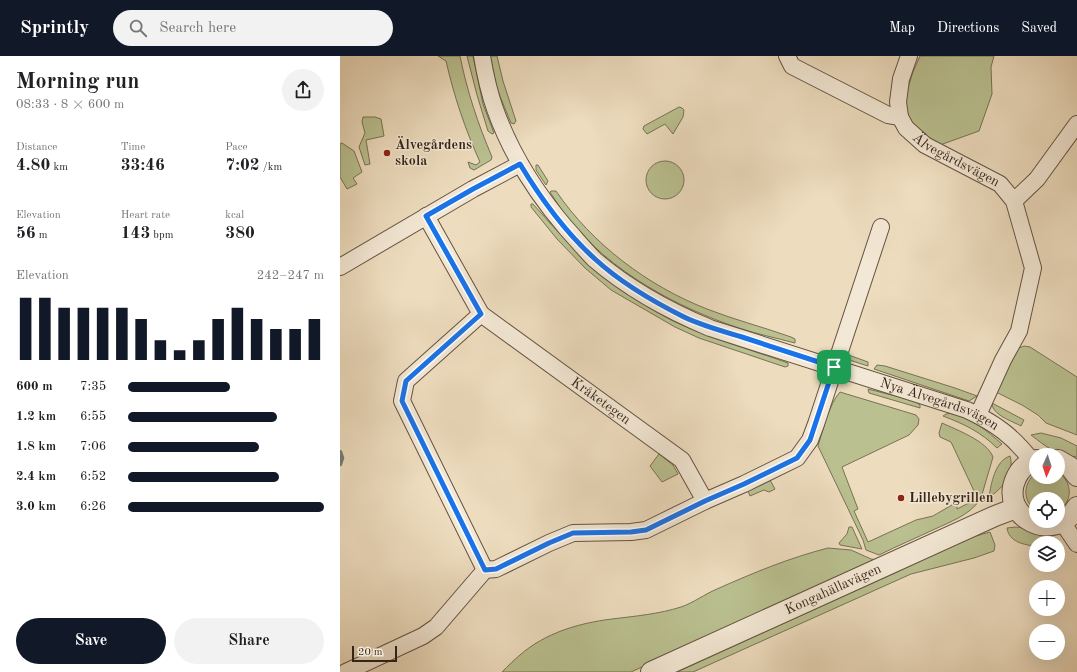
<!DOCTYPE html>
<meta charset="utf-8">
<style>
body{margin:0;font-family:"Old Standard TT",serif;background:#f2f2f2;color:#202124;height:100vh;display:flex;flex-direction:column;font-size:15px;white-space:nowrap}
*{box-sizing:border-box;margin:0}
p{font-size:13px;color:#757577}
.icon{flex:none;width:22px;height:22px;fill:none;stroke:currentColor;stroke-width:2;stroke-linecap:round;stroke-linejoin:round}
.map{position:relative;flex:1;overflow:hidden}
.sheet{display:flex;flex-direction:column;background:#fff;width:340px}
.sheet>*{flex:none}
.needle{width:26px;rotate:183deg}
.tools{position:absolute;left:689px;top:392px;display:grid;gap:8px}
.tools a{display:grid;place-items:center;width:36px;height:36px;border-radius:50%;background:#fff;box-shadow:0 4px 16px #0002;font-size:20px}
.scale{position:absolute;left:12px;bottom:10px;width:45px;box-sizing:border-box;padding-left:4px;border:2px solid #362417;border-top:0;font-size:11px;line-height:14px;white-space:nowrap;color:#362417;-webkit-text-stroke:3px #f3e8d5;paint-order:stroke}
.pin{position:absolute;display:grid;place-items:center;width:34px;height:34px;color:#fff;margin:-17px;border-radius:8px;box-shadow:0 2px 6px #0006}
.round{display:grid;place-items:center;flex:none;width:42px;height:42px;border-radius:21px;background:#f2f2f2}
.head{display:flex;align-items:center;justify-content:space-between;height:68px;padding:0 16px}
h1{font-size:22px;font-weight:600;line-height:30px}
.metrics{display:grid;grid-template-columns:repeat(3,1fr);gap:6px;height:68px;padding:4px 16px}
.metrics div{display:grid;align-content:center}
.metrics b{font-size:17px;font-weight:600}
.metrics small{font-size:11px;font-weight:400}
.metrics p{font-size:11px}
.chart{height:112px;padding:8px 16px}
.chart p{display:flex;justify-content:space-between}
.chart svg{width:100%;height:72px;margin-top:4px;stroke:#111827;stroke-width:6}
.primary-button{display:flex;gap:8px;margin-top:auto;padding:8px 16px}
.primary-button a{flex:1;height:46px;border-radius:24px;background:#111827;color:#fff;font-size:16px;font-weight:600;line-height:46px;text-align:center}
.primary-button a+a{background:#f2f2f2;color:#202124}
ul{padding:0 16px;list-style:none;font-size:13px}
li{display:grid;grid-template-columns:64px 48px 1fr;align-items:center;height:30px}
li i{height:10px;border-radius:5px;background:#111827}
header{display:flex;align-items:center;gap:24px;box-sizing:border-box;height:56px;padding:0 20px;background:#111827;color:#fff}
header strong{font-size:19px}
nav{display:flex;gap:22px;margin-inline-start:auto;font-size:14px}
.search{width:280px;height:36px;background:#f2f2f2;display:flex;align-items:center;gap:10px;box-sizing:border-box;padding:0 14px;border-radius:22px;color:#757577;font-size:15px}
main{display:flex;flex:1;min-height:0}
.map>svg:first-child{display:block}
.green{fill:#bac090;stroke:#787254}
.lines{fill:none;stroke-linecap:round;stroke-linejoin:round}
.stream{stroke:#737d79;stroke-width:4.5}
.minor-casing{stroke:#645241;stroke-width:18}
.tertiary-casing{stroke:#645241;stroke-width:22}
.minor{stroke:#f3e8d5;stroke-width:16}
.tertiary{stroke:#f3e8d5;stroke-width:20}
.route-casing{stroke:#fff;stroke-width:8}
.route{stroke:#1a73e8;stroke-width:5}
.poi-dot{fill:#8f2418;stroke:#f3e8d5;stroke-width:1.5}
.labels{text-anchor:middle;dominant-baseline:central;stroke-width:3;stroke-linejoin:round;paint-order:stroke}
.poi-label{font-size:14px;font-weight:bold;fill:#362417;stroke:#f3e8d5;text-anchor:start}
.street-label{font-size:14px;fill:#362417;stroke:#f3e8d5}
</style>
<header>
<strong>Sprintly</strong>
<div class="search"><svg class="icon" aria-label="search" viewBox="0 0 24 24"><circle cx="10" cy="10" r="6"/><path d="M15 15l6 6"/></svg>Search here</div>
<nav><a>Map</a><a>Directions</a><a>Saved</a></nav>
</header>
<main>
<section class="sheet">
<div class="head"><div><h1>Morning run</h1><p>08:33 · 8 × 600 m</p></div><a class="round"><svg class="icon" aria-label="share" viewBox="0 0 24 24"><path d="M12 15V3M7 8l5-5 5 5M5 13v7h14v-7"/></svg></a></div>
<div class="metrics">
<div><p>Distance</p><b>4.80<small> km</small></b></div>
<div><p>Time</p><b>33:46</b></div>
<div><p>Pace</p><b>7:02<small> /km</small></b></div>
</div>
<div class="metrics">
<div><p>Elevation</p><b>56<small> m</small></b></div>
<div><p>Heart rate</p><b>143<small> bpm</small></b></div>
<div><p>kcal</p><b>380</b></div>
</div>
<div class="chart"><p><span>Elevation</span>242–247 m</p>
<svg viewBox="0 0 160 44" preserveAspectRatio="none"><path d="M5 44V6M15 44V6M25 44V12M35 44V12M45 44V12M55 44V12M65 44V19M75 44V32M85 44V38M95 44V32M105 44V19M115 44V12M125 44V19M135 44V25M145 44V25M155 44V19"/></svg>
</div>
<ul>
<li><b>600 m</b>7:35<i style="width:52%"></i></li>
<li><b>1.2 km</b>6:55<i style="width:76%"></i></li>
<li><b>1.8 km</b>7:06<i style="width:67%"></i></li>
<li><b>2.4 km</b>6:52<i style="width:77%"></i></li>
<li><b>3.0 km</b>6:26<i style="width:100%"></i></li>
</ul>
<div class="primary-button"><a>Save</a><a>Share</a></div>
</section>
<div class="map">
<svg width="737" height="616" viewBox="0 0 737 616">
<rect width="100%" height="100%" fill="#eddcbe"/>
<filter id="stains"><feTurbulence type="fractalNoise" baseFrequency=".005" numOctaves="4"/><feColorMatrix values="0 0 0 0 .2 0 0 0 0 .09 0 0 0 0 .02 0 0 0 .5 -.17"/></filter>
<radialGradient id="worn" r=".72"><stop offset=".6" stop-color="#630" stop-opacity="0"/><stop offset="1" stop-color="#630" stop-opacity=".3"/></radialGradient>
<g class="green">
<path d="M98,0H120C127,35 138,68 152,101L151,104L134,114L130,112L128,106L136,109L140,106C125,73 114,40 106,5Z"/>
<polygon points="127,0 133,0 143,48 154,77 152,78 148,75 137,39"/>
<polygon points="150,0 157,0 163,25 176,65 174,68 171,67 157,33"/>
<polygon points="580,0 654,0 651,11 652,38 639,75 600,89 572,69 563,47 573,16"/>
<polygon points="339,51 342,52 344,54 343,61 333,78 325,68 307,78 303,73 304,70"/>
<polygon points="23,61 35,61 41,63 44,80 26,84 30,108 25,109 19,91 25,77 22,66"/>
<polygon points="2,87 14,95 22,116 13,122 17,128 7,133 0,121 0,88"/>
<circle cx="325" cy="124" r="19"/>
<polygon points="196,109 198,109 208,125 206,129 196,114"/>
<path d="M211,135H216C252,188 308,230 367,253C395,264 423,271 451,281L455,283V287C436,282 417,278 399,272C338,252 269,215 229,163C222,155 216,145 210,136Z"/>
<path d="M191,148H193C209,166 225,184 242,201C268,226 299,247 331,264C368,282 409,293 448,307V310L445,311L359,282L335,271L271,234L245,212L217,183L191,151Z"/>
<polygon points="684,290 690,291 737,321 737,379 706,367 698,359 682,349 656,336 677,293"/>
<polygon points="503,297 528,306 528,310 506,303"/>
<polygon points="537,309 545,310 615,332 637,340 629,345 534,313"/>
<polygon points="528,333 575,345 580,349 580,352 529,337"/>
<path d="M500,336L576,359L579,363L578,369L569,379L502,411L518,453L514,455L528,486L576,464L593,460L617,446V453L637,443L639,445C629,459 610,466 595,473C576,482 557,490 539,499L526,494L523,484L478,390C483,374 489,348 500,336Z"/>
<path d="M652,347L684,364L681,370C672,365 652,359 652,347Z"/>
<path d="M612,357C632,362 647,375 662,388L657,392C641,376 624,368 603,360L606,358Z"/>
<path d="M602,367C617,374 647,385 653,401L641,442L637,440L635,437L611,386L600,381L599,377Z"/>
<path d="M701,377L721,382L737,390V401C719,401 705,390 691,379Z"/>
<polygon points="319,398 333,409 338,418 322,426 310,410"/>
<path d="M670,400C675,416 663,433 649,441C651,428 655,405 670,400Z"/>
<path d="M718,416C733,426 733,446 718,455V443H696V454C682,445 683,427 696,417V421H718Z"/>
<polygon points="430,424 435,433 429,436 424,434 410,440 408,435"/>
<polygon points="509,471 512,471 522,493 500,489 499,487 507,478"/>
<path d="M676,471C690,472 703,478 715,487H696V490C684,489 669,486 667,472Z"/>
<polygon points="650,476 655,489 654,495 634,502 571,518 353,616 337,616 555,517 629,482"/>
<path d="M488,492L511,494L531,503L538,504V505L291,616H162C168,610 174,604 180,599C205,577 239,567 272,563C296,560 319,558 341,551C353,547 365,538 377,533C413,517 449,502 488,492Z"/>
</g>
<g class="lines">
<polyline class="stream" points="0,396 2,402 0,408"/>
<defs>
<g id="minor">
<path id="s1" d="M142,0C145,18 149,36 155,53C171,98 196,137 226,172C236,183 245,194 255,204C289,233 329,255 370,272L627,354C655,367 673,380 692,405"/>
<polyline points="447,0 452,10 548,59 560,61"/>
<path id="s2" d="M569,0L561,23L558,46L560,61L566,72L585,89L660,128L674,145L693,212L679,275L663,304L638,359"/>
<polyline points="674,145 697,123 737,68"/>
<polyline points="86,160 141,258 66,325 62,345 145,514"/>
<polyline points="0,211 133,133 180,108"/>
<path id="s3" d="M141,258L342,404L365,445"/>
<polyline points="722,466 737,488"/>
<polyline points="6,616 83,580 96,571 145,514 156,513 209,487 233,477 291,476 306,474 365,445 404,428 457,402 470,384 476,368 541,171"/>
</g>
<g id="tertiary">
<path d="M696,404C687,407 680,413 676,422C658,461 715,490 737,451"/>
<polyline points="718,404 730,411 737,420"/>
<path id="s4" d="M311,616L655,460L676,452"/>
</g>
</defs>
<use href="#minor" class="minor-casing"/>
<use href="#tertiary" class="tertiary-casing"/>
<use href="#minor" class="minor"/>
<use href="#tertiary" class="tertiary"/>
</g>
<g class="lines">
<defs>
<path id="route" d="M180,108C201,143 225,176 255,203C280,226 314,246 344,261C363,270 382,275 402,281C432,291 463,301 494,311L470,384L457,402L404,428L365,445L306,474L291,476L233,477L209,487L156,513L145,514L62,345L66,325L141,258L86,160L133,133Z"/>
</defs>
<use href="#route" class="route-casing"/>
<use href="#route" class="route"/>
</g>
<g class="poi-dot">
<circle cx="47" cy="97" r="4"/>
<circle cx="561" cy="442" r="4"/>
</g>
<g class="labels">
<g class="poi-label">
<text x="55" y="89">Älvegårdens<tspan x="55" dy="16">skola</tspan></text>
<text x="569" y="442">Lillebygrillen</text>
</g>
<g class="street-label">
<text stroke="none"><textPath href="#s2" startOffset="135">Älvegårdsvägen</textPath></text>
<text stroke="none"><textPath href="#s3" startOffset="148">Kråketegen</textPath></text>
<text stroke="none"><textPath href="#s1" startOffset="613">Nya Älvegårdsvägen</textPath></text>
<text stroke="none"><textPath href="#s4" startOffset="200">Kongahällavägen</textPath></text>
</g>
</g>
<rect width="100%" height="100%" filter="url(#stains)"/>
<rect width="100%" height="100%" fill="url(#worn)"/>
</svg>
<div class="tools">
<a><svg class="needle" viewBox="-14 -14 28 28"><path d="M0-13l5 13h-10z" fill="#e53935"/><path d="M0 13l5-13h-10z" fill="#757577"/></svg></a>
<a><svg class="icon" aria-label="locate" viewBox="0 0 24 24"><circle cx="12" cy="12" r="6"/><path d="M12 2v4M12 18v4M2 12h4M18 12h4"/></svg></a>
<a><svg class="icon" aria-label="layers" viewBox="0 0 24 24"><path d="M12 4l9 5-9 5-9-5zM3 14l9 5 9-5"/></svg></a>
<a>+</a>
<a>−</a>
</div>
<div class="scale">20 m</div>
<div class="pin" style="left:494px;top:311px;background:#1e9e55"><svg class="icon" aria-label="arrive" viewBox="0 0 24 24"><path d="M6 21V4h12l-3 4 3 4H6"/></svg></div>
</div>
</main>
